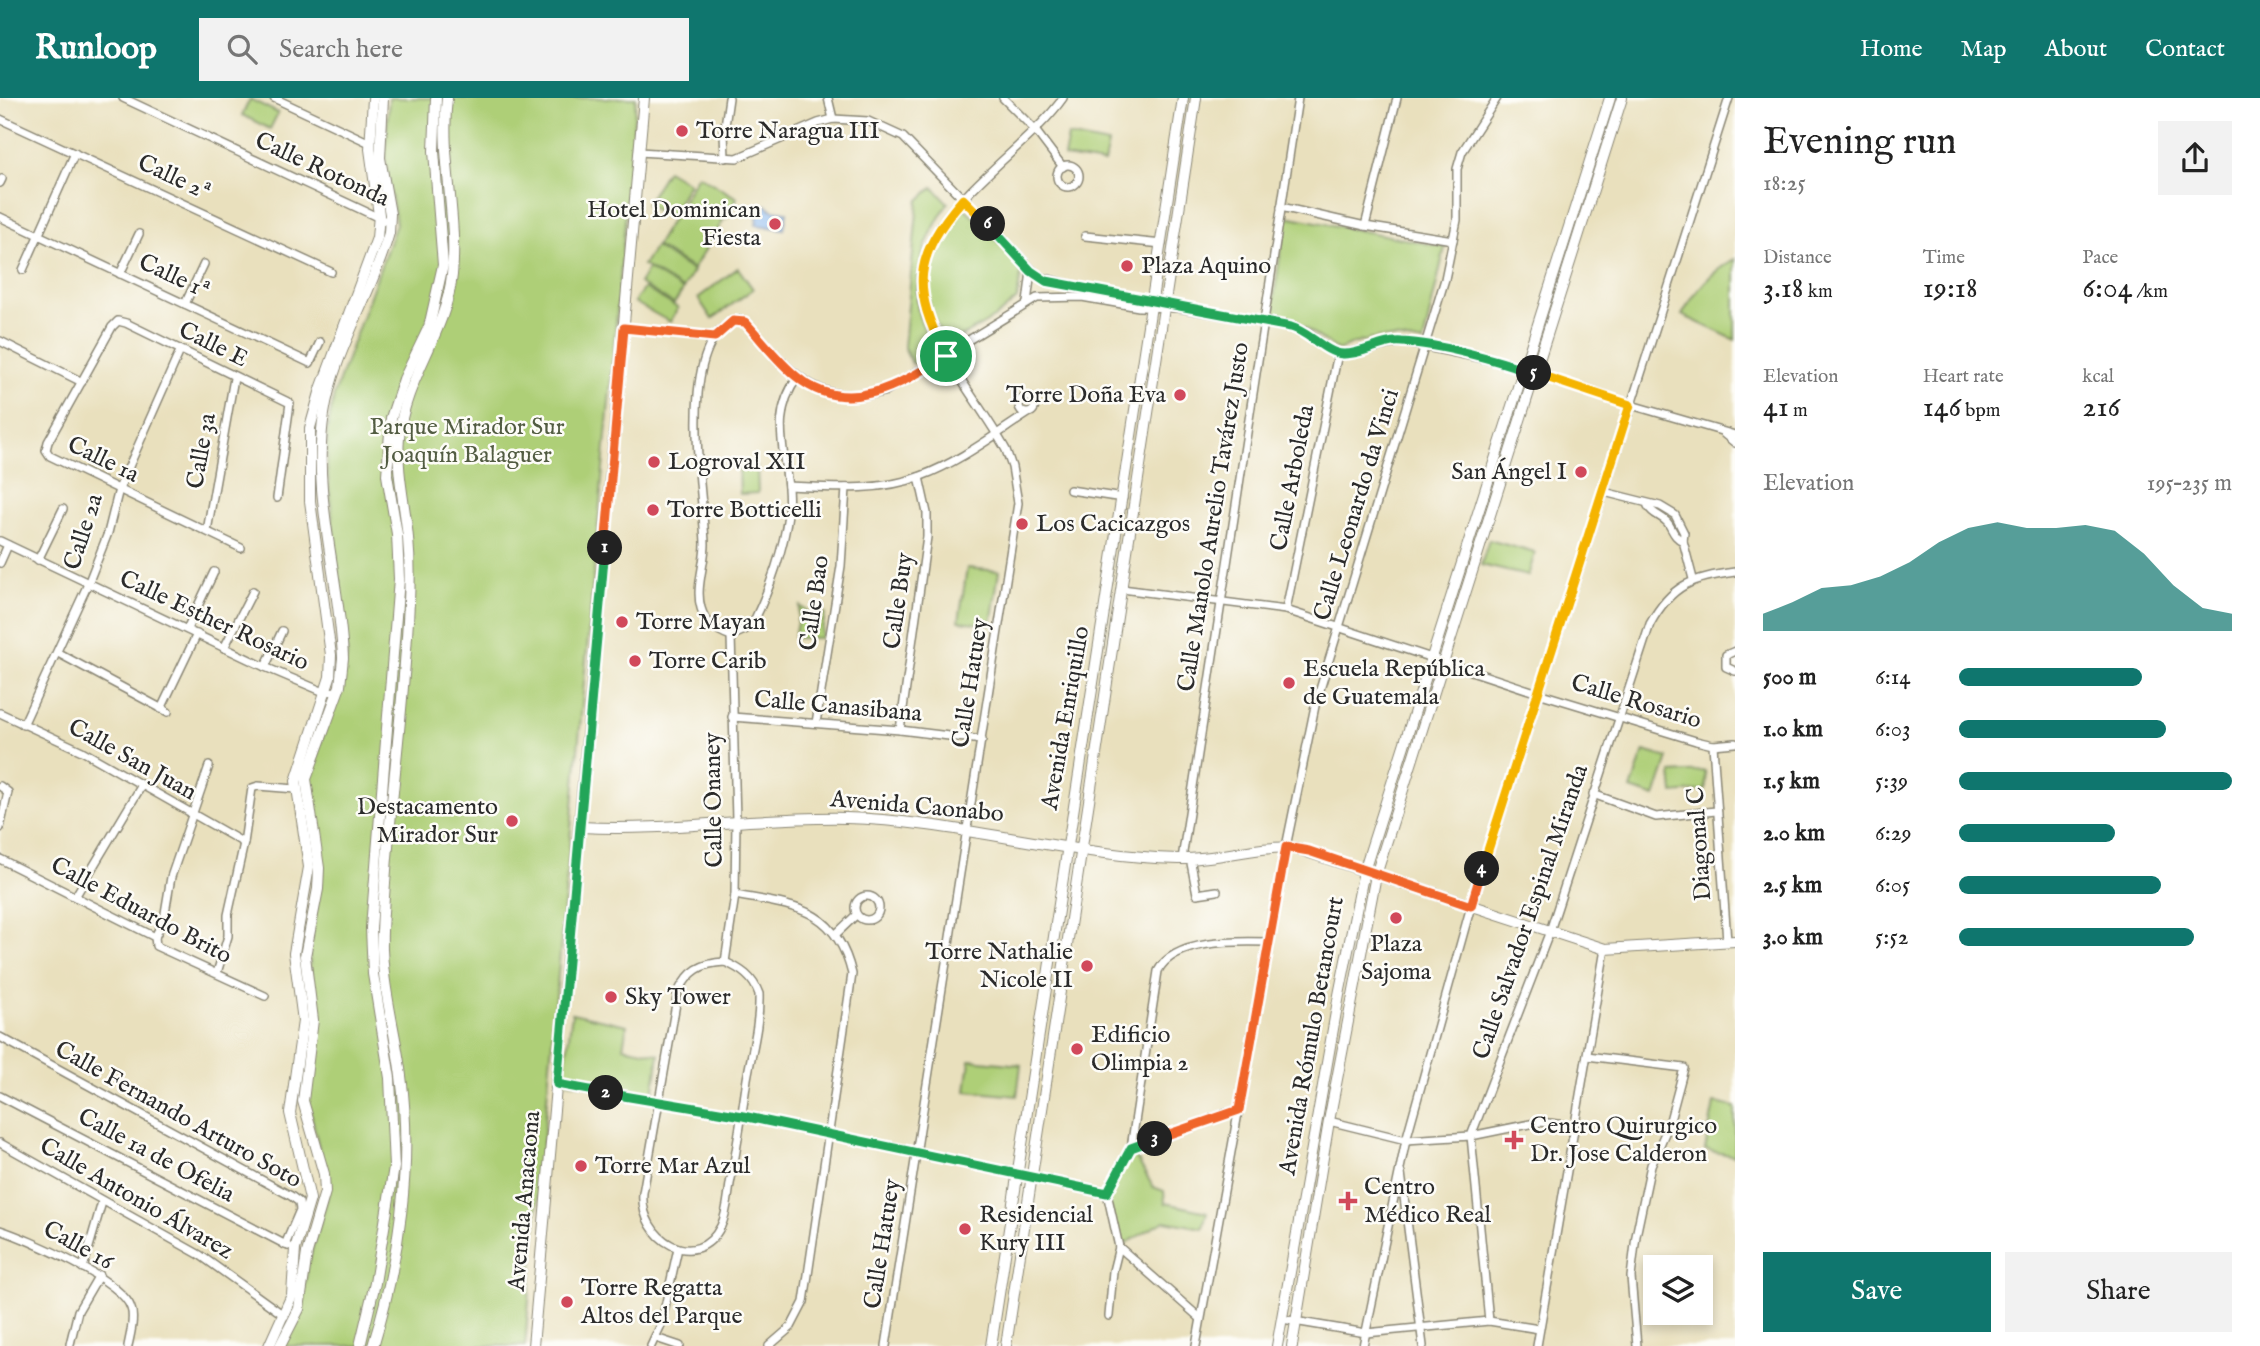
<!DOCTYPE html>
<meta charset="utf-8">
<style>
body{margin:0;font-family:"IM FELL English",serif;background:#f2f2f2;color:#222;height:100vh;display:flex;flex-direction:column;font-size:26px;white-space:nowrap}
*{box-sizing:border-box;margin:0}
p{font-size:23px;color:#767676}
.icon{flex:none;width:38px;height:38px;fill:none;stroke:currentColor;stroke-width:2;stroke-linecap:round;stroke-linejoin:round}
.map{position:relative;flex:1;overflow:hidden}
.side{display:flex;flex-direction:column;background:#fff;width:525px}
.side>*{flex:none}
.tools{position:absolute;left:1643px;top:1157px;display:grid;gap:14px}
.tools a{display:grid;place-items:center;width:70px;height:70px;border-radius:0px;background:#fff;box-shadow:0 4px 10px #0003;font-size:35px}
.pin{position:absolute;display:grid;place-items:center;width:60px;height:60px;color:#fff;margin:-30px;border:4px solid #fff;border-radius:50%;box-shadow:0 2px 7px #0007}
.km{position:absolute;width:35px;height:35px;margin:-18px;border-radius:50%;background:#222;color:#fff;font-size:19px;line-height:35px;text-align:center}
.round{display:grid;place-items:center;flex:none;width:74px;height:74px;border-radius:0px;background:#f2f2f2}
.summary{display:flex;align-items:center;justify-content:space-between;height:119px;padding:0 28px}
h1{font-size:38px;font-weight:600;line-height:52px}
.figures{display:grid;grid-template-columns:repeat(3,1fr);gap:10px;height:119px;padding:7px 28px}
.figures div{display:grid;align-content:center}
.figures b{font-size:30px;font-weight:600}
.figures small{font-size:19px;font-weight:400}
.figures p{font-size:19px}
.chart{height:196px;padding:14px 28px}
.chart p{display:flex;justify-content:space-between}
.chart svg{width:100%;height:126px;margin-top:7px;fill:#0f766e;opacity:.7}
.action{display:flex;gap:14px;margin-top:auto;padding:14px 28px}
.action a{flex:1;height:80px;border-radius:0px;background:#0f766e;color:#fff;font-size:28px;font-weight:600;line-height:80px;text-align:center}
.action a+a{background:#f2f2f2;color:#222}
ul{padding:0 28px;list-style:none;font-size:23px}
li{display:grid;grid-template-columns:112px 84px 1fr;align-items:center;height:52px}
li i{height:18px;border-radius:9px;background:#0f766e}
header{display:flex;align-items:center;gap:42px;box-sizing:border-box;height:98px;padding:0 35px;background:#0f766e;color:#fff}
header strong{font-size:33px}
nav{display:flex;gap:38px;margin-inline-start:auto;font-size:24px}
.search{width:490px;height:63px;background:#f2f2f2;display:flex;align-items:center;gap:18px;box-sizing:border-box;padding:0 24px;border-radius:0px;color:#767676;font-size:26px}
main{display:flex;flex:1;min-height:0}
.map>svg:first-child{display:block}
.green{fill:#aecf77;stroke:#6c7d51;stroke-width:2}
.water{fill:#84b5f0;stroke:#58708e;stroke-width:2}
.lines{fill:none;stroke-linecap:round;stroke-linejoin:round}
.street-casing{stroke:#8a8674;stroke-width:10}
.secondary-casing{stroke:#8a8674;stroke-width:12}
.street{stroke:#fff;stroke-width:7}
.secondary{stroke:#fff;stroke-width:10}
.split-1-casing{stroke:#fff;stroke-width:14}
.split-2-casing{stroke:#fff;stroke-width:14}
.split-3-casing{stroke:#fff;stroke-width:14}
.split-4-casing{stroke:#fff;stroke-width:14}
.split-5-casing{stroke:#fff;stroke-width:14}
.split-6-casing{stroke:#fff;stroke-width:14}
.split-7-casing{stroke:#fff;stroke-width:14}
.split-1{stroke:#f0652b;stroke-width:9}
.split-2{stroke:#22a559;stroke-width:9}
.split-3{stroke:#22a559;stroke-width:9}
.split-4{stroke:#f0652b;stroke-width:9}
.split-5{stroke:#f5b400;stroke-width:9}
.split-6{stroke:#22a559;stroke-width:9}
.split-7{stroke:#f5b400;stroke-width:9}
.poi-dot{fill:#d1495b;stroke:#fdfcf7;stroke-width:2.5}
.labels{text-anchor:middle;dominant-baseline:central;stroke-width:5;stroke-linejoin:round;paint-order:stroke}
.poi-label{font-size:24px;fill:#2b2b2b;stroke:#fdfcf7;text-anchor:start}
.street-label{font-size:24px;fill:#2b2b2b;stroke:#fdfcf7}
.park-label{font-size:24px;fill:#525c42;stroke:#fdfcf7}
</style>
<header>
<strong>Runloop</strong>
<div class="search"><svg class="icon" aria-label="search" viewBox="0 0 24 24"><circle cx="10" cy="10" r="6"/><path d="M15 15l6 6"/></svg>Search here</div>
<nav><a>Home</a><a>Map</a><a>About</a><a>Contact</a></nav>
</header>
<main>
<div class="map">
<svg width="1735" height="1248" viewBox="0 0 1735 1248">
<rect width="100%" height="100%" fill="#fdfcf7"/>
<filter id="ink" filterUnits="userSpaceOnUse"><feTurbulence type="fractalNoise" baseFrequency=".0143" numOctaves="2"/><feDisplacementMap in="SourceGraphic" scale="14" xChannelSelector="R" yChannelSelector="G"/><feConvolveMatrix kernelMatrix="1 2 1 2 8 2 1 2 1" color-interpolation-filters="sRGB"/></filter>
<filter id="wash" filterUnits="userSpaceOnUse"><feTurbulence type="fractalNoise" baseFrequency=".00686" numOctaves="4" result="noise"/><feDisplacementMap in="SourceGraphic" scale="28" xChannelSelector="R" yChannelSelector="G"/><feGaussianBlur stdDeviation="1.57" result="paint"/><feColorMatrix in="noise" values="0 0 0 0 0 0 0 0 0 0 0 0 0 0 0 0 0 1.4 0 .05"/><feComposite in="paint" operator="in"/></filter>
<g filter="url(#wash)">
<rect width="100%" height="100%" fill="#e9e0bd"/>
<g class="green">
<polygon points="389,0 636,0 525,1248 280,1248 302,1213 308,1165 329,1094 307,998 315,935 309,855 323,770 309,682 347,558 327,370 327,333 334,297 396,126 385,60"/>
<polygon points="250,1 278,15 270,31 242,17"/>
<polygon points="1068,38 1108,46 1104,65 1064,59"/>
<polygon points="667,72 689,85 669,120 646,106"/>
<polygon points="698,77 737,100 726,121 699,106 723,123 693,171 656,148"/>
<path d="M933,89L948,105C926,140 913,170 918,213C919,227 934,240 933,254L922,264L911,265L904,249L918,103Z"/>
<path d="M963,108L1013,159L1021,175L1017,201L997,218L947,247C916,190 918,157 963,108Z"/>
<path d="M1286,118L1445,149L1423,245C1386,237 1373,237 1338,252L1299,226L1271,219Z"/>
<polygon points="655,149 693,173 683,191 643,167"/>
<path d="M1735,161V242L1682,217C1697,191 1709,175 1735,161Z"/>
<polygon points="738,170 753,191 712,221 698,200"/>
<polygon points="648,171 683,192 674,206 639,185"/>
<polygon points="644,190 678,210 670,224 634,204"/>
<polygon points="757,368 758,395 740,396 739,369"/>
<polygon points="1489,442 1535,455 1528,478 1481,467"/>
<polygon points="967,470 999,473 991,527 959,523"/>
<polygon points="800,508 809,514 825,515 821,540 794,540"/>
<polygon points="1644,653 1668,660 1655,699 1631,691"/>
<polygon points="1705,673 1706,692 1673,695 1671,675"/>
<polygon points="572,915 627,927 623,949 659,956 653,997 563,983"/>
<polygon points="970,962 1021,967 1017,998 966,993"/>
<polygon points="1714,1005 1735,1009 1735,1058 1705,1052"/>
<polygon points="1131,1050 1153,1089 1164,1093 1165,1105 1207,1114 1203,1130 1165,1123 1119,1149 1107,1095"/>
</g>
<polygon class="water" points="766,107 772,112 787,114 784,131 756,127 759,110"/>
</g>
<g filter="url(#ink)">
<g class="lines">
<defs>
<g id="street">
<polyline points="123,0 390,125"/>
<polyline points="274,0 370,45"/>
<polyline points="828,0 833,21"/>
<polyline points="1003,0 1035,32 1063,69"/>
<polyline points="0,21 331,174"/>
<polyline points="639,54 737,60 818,25 833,21 868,23 903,39 1038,178 1085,191 1168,206"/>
<polyline points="725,60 724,35 729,0"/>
<circle cx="1068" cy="78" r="11"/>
<polyline points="0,85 2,81"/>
<polyline points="1281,109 1365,128 1453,142"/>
<polyline points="0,119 310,265 320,244"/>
<polyline points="1365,128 1397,0"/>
<polyline points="1085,138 1162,146"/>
<polyline points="23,172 75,55"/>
<polyline points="120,176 139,136"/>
<polyline points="1027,205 1031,173"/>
<polyline points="185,206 204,166"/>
<polyline points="624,230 715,239"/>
<polyline points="0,243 82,284"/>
<circle cx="1027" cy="307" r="8"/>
<polyline points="1724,336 1735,345"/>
<path d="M788,388C831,390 880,394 921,378C959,364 993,338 1027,316"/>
<polyline points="1070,392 1123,400"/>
<polyline points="1604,394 1660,408 1675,417 1684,435 1683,443 1693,481"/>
<path d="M1648,408C1653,417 1660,417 1667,424C1673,431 1673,439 1683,443"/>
<polyline points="207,433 234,280"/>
<polyline points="0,443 265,569 324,594 338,593"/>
<polyline points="241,450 50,358 46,352 48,344 112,229 118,223 126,225 290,305 277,400"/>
<polyline points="38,462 63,411"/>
<polyline points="0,465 8,447"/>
<polyline points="1122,491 1286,512 1538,595 1696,643 1713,647 1735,645"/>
<polyline points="1286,512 1338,255"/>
<polyline points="187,531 214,474"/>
<path d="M731,538C717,533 705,525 701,510C695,490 705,466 705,446C704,396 673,238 739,222L745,224C788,270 814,310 884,294L1037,200L1082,199L1139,209L1179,210L1291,228L1308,235L1330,252L1343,256L1402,244L1500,264L1631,307L1735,337"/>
<path d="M731,538L747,531L755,521C770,490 784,450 788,416C793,366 764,324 798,279"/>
<polyline points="224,550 253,493"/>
<polyline points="1735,553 1726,557 1726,569 1735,573"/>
<polyline points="58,555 168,614"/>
<polyline points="265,569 282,533"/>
<polyline points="161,611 197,536"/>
<polyline points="0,615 82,653 244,745"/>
<polyline points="732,619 900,632 982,642"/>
<polyline points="816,625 841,468 846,390"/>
<polyline points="23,627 88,486 108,435 119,391 180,253"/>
<polyline points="900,632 927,439 927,415 919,379"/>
<polyline points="1713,647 1727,843"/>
<polyline points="0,688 8,694 0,730"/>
<polyline points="1593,696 1656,719 1716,713"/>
<polyline points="1190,760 1197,796 1217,793"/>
<polyline points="0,761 155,839"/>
<polyline points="1182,761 1298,0"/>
<path d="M735,797C794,808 836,809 852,876L804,1204L791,1229L769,1248"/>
<circle cx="867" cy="810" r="12"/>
<polyline points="75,799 142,687"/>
<polyline points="836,836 856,817"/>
<polyline points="155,839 164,821 171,779 209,668"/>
<polyline points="155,839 156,848 265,898"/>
<path d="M725,864C741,871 753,879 759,896C760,924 752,953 747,981C742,1016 737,1051 730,1086C728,1099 727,1116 721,1128C697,1176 639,1142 643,1095L678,894C689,873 701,865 725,864Z"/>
<polyline points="725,864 735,797 736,722 731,538"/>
<polyline points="217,875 228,838 228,817 244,745 252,690 258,688 296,691"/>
<polyline points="0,939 291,1098 299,1104 300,1112 285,1147"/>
<polyline points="1587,958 1684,970 1669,1026 1651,1067 1636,1138 1631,1179 1637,1248"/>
<polyline points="557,986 743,1018 1107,1095"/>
<polyline points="0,998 288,1148"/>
<polyline points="1329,1023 1406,1042 1471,1038 1540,1024 1574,1028"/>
<polyline points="0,1045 200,1157 285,1218"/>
<polyline points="1131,1050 1239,1011"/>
<polyline points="1401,1075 1423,1248"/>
<path d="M0,1132C28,1141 122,1182 131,1210C135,1220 130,1238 128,1248"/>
<polyline points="1119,1149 1200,1220"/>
<polyline points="83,1170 102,1104"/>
<path d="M1109,1218L1113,1173L1119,1149L1107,1095L1131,1050L1158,873C1174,841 1238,843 1269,844"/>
<polyline points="1282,1221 1366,1235 1489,1223 1539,1231"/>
<path d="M1489,1223L1471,1038L1550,833L1650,526C1672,486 1692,480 1735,474"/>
<polyline points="656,1240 680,1248"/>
<polyline points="70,1246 78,1213 99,1177"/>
<polyline points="651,1248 661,1227 678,1150"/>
<path d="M886,1248L1018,405L1012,369L1006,352C981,307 946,267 927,219C891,128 1020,62 1063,0"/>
<polyline points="1196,1248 1286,749 1315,608 1445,181 1457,122 1457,71 1462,54 1497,0"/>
<polyline points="1363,1248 1406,1042 1471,808 1729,0"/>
<polyline points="1537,1248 1605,851"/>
</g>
<g id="secondary">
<path d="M581,729C669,734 758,718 846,720C958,723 1067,758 1179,761C1218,762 1256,747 1295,750L1605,851L1735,843"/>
<polyline points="269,1248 292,1197 295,1151 310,1101 290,1015 303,923 294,855 309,769 296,683 330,579 331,557 310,403 310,330 321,291 377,140 379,117 370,51 373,0"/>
<path d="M280,1248L299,1211L307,1155L325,1094L324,1076L303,1003L313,922L305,858L318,791L319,770L306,681L340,588L343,560C340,481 311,394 324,316C333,254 372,196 389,135L390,116L380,60L383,0"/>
<polyline points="360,1248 375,1185 394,1069 390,980 373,876 371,830 399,481 397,436 387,377 391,320 404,281 429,229 443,167 434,53 436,0"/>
<path d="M373,1248C399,1163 413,1066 401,978C395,930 380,882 382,833C387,723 404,614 409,504C410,483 410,461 408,440C405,406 396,374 399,339C404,282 446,235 452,177C458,118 440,60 447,0"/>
<polyline points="533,1248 644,0"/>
<polyline points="991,1248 1183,0"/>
<polyline points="1006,1248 1196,0"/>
<polyline points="1277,1248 1339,897 1364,773 1610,0"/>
<polyline points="1292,1248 1329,1023 1376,777 1622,0"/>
</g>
</defs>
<use href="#street" class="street-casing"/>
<use href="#secondary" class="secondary-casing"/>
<use href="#street" class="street"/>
<use href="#secondary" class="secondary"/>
</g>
</g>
<g class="lines" filter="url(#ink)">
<defs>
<path id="split-1" d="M605,450L624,230L715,239L733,223L745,224C762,242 778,264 797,279C847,320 901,286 946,258"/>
<polyline id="split-2" points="605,450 557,986 606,995"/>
<polyline id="split-3" points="606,995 743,1018 1107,1095 1131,1050 1155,1041"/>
<polyline id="split-4" points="1155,1041 1239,1012 1286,749 1309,753 1471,808 1482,771"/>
<polyline id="split-5" points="1482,771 1630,307 1534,275"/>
<path id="split-6" d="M988,126L1031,173L1046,183L1291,229C1309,234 1325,255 1343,256C1363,257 1381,242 1402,244C1440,246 1498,262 1534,275"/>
<path id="split-7" d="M946,258C911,190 913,159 963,101L988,126"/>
</defs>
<use href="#split-1" class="split-1-casing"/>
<use href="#split-2" class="split-2-casing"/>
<use href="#split-3" class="split-3-casing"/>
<use href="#split-4" class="split-4-casing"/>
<use href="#split-5" class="split-5-casing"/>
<use href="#split-6" class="split-6-casing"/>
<use href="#split-7" class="split-7-casing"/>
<use href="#split-1" class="split-1"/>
<use href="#split-2" class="split-2"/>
<use href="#split-3" class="split-3"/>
<use href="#split-4" class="split-4"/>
<use href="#split-5" class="split-5"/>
<use href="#split-6" class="split-6"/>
<use href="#split-7" class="split-7"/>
</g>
<g class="poi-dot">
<circle cx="682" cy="33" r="7"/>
<circle cx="775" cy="126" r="7"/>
<circle cx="1127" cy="168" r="7"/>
<circle cx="1180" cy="297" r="7"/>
<circle cx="654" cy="364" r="7"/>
<circle cx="1581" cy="374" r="7"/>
<circle cx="653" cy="412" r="7"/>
<circle cx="1022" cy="426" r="7"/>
<circle cx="622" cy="524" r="7"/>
<circle cx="635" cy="563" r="7"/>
<circle cx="1289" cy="585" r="7"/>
<circle cx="512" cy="723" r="7"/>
<circle cx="1396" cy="820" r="7"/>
<circle cx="1087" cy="868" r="7"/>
<circle cx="611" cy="899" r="7"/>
<circle cx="1077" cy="951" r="7"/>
<path d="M1510.5 1031.5h7v7h7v7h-7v7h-7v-7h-7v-7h7z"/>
<circle cx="581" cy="1068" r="7"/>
<path d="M1344.5 1092.5h7v7h7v7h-7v7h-7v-7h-7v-7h7z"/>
<circle cx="965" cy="1131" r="7"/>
<circle cx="567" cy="1204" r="7"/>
</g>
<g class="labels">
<g class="poi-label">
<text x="696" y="33">Torre Naragua III</text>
<text x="761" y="112" text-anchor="end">Hotel Dominican<tspan x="761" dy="28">Fiesta</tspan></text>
<text x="1141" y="168">Plaza Aquino</text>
<text x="1166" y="297" text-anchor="end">Torre Doña Eva</text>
<text x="668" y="364">Logroval XII</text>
<text x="1567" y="374" text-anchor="end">San Ángel I</text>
<text x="667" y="412">Torre Botticelli</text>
<text x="1036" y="426">Los Cacicazgos</text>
<text x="636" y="524">Torre Mayan</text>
<text x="649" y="563">Torre Carib</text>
<text x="1303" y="571">Escuela República<tspan x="1303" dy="28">de Guatemala</tspan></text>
<text x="498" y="709" text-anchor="end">Destacamento<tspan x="498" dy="28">Mirador Sur</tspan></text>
<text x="1396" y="846" text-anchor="middle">Plaza<tspan x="1396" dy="28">Sajoma</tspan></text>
<text x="1073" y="854" text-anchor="end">Torre Nathalie<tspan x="1073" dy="28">Nicole II</tspan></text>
<text x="625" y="899">Sky Tower</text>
<text x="1091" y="937">Edificio<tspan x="1091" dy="28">Olimpia 2</tspan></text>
<text x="1530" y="1028">Centro Quirurgico<tspan x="1530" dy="28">Dr. Jose Calderon</tspan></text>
<text x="595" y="1068">Torre Mar Azul</text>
<text x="1364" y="1089">Centro<tspan x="1364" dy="28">Médico Real</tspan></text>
<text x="979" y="1117">Residencial<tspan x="979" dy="28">Kury III</tspan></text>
<text x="581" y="1190">Torre Regatta<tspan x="581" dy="28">Altos del Parque</tspan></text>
</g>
<g class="street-label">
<text transform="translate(322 72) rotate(25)">Calle Rotonda</text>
<text transform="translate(174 80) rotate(25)">Calle 2ª</text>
<text transform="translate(174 179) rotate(25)">Calle 1ª</text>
<text transform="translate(213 247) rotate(26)">Calle E</text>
<text transform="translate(202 353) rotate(-80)">Calle 3a</text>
<text transform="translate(103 362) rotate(26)">Calle 1a</text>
<text transform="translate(1293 380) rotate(-79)">Calle Arboleda</text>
<text transform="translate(1357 407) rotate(-73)">Calle Leonardo da Vinci</text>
<text transform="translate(1214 419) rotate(-81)">Calle Manolo Aurelio Tavárez Justo</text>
<text transform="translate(84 434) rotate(-72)">Calle 2a</text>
<text transform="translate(899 503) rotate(-82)">Calle Buy</text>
<text transform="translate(815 505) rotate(-82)">Calle Bao</text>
<text transform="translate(214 523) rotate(25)">Calle Esther Rosario</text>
<text transform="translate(971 585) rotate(-81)">Calle Hatuey</text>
<text transform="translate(1636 604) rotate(17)">Calle Rosario</text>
<text transform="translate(838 609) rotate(5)">Calle Canasibana</text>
<text transform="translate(1066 620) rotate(-80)">Avenida Enriquillo</text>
<text transform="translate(132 662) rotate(29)">Calle San Juan</text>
<text transform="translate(714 702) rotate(-91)">Calle Onaney</text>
<text transform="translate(917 709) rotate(5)">Avenida Caonabo</text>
<text transform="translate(1700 746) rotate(-94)">Diagonal C</text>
<text transform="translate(141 813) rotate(28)">Calle Eduardo Brito</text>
<text transform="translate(1531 814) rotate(-71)">Calle Salvador Espinal Miranda</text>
<text transform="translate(1312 938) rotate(-80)">Avenida Rómulo Betancourt</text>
<text transform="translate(178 1017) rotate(29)">Calle Fernando Arturo Soto</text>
<text transform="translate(156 1058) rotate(28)">Calle 1a de Ofelia</text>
<text transform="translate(136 1101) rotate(30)">Calle Antonio Álvarez</text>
<text transform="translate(525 1103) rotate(-85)">Avenida Anacaona</text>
<text transform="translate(883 1146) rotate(-81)">Calle Hatuey</text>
<text transform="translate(78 1148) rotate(29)">Calle 16</text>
</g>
<g class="park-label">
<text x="467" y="329">Parque Mirador Sur<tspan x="467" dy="28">Joaquín Balaguer</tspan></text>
</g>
</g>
</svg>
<div class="tools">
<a><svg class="icon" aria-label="layers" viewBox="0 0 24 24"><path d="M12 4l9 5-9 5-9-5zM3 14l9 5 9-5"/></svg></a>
</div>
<div class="pin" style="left:946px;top:258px;background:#1e9e55"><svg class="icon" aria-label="arrive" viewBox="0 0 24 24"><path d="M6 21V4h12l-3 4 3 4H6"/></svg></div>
<b class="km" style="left:605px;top:450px">1</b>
<b class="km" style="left:606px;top:995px">2</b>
<b class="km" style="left:1155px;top:1041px">3</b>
<b class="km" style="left:1482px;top:771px">4</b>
<b class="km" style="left:1534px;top:275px">5</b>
<b class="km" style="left:988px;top:126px">6</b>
</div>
<section class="side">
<div class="summary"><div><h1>Evening run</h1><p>18:25</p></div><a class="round"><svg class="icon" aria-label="share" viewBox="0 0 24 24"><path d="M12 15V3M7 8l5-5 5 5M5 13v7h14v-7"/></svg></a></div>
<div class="figures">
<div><p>Distance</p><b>3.18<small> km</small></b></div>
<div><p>Time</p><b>19:18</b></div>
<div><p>Pace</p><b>6:04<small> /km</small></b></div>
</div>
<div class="figures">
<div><p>Elevation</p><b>41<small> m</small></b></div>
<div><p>Heart rate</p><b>146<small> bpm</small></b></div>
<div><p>kcal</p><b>216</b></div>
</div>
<div class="chart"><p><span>Elevation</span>195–235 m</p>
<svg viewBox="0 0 160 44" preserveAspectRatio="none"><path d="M0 44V38L10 34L20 29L30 28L40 25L50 20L60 13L70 8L80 6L90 8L100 8L110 7L120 9L130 17L140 28L150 36L160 38V44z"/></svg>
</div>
<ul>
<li><b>500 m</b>6:14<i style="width:67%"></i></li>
<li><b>1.0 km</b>6:03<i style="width:76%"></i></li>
<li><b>1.5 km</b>5:39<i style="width:100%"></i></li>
<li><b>2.0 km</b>6:29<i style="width:57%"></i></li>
<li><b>2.5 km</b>6:05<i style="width:74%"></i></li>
<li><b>3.0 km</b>5:52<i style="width:86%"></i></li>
</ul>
<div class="action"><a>Save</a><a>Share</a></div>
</section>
</main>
